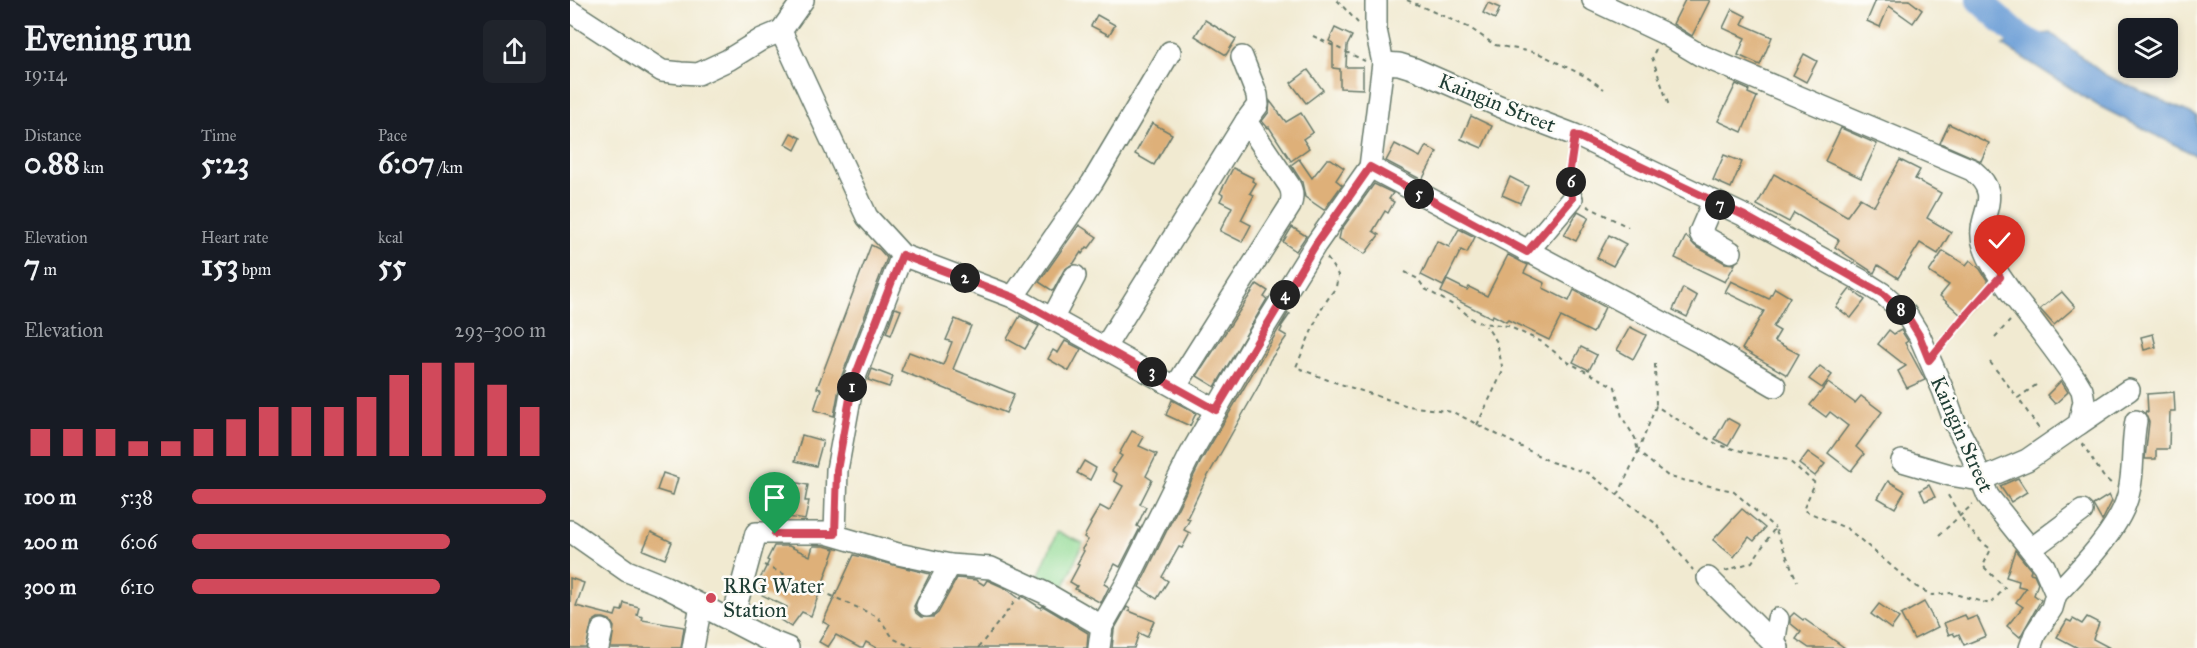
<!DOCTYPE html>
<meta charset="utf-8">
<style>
body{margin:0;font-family:"IM FELL Great Primer",serif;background:#20242c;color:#f1f3f6;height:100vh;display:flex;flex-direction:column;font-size:22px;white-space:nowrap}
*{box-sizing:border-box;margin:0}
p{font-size:20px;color:#9ea1a6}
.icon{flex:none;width:33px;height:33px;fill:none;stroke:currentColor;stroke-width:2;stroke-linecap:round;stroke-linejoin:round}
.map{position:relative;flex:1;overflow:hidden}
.side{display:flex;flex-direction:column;background:#171b24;width:570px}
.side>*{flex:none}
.tools{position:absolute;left:1548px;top:18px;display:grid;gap:12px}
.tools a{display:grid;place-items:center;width:60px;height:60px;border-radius:9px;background:#171b24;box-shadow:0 3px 9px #0003;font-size:30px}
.pin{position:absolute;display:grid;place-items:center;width:51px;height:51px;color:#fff;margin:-62px -26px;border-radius:50% 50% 50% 0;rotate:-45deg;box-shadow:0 0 6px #0007}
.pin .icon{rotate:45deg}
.km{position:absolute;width:30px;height:30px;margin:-15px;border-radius:50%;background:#222;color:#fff;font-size:16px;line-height:30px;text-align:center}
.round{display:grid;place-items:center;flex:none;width:63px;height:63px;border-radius:9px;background:#20242c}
.head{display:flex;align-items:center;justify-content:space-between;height:102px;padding:0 24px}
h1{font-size:33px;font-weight:700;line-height:45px}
.figures{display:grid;grid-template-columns:repeat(3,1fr);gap:9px;height:102px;padding:6px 24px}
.figures div{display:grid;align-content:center}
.figures b{font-size:30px;font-weight:700}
.figures small{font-size:16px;font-weight:400}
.figures p{font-size:16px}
.chart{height:168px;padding:12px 24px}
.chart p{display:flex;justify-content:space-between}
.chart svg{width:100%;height:108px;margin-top:6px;stroke:#d1495b;stroke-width:6}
ul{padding:0 24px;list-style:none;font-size:20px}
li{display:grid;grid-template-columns:96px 72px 1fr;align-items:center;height:45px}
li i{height:15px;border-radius:8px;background:#d1495b}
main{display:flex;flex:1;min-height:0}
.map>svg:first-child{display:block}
.green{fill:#91da94;stroke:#588c64;stroke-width:1.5}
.water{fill:#6b9dd6;stroke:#456d85;stroke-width:1.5}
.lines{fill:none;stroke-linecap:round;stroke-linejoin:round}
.river{stroke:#6b9dd6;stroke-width:26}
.building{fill:#deb079}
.minor-casing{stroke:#687a6b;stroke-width:24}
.path{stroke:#687a6b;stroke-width:2;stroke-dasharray:4.5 4.5;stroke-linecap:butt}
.minor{stroke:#fff;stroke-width:21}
.route-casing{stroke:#fff;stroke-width:12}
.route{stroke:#d1495b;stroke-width:8}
.poi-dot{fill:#d1495b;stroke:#fdfcf7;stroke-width:2}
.labels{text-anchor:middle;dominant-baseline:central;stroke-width:5;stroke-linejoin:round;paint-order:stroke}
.street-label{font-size:21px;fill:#1f3d34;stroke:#fdfcf7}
.poi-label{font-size:21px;fill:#1f3d34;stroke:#fdfcf7;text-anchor:start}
</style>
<main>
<section class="side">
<div class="head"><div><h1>Evening run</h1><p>19:14</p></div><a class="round"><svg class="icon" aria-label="share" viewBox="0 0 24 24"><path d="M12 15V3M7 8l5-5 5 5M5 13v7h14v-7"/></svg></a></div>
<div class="figures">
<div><p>Distance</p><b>0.88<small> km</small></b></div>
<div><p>Time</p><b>5:23</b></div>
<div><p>Pace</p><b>6:07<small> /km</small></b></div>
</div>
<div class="figures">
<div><p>Elevation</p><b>7<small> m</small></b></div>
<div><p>Heart rate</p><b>153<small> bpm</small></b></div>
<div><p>kcal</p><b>55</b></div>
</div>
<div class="chart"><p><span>Elevation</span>293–300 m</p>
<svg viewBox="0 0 160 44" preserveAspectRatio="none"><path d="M5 44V33M15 44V33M25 44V33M35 44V38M45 44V38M55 44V33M65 44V29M75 44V24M85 44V24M95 44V24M105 44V20M115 44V11M125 44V6M135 44V6M145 44V15M155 44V24"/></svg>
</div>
<ul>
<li><b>100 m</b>5:38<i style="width:100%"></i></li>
<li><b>200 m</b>6:06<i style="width:73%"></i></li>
<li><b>300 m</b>6:10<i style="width:70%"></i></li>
</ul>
</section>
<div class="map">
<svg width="1627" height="648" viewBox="0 0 1627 648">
<rect width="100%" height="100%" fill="#fdfcf7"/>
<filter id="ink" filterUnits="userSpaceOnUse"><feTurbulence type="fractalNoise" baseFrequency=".0167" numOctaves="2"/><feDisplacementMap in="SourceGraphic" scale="12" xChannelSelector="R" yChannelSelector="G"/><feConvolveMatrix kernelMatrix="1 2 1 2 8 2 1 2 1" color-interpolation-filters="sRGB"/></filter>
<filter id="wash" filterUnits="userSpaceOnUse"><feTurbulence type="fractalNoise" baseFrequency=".008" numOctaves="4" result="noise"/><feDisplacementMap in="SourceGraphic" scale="24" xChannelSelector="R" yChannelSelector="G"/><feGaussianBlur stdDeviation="1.35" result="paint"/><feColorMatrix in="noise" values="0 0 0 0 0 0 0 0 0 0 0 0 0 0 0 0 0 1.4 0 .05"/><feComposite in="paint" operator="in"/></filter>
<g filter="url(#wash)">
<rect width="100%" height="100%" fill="#f1ead1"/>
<polygon class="green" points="487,532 513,543 491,594 465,584"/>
<polygon class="water" points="1481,33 1535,75 1627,116 1627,156 1527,105 1433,45 1450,37"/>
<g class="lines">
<polyline class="river" points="1409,0 1450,37 1481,52"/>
</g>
<g id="blocks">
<g class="building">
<polygon points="1115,0 1140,0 1122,36 1103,24"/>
<polygon points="1306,0 1339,0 1352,10 1343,23 1319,6 1310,27 1297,21"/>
<polygon points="918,3 930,8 925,19 913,13"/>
<polygon points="1162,9 1176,16 1172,24 1202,37 1190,65 1168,55 1175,38 1153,28"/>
<polygon points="527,15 545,25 539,35 521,26"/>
<polygon points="635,20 666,39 656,55 625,36"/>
<polygon points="765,28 782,36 777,46 776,67 793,67 793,89 770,88 770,69 763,68 763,43 759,41"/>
<polygon points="1234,54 1247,61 1236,82 1223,75"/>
<polygon points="738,70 753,90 736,103 721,83"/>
<polygon points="1166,84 1179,90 1178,93 1187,97 1172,132 1148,121"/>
<polygon points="700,101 716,122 731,113 743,132 733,139 739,148 721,161 699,127 698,128 692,121 699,112"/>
<polygon points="901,116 922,126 912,148 891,139"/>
<polygon points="582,123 602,134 584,165 565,154"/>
<polygon points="1379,124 1419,143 1411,161 1370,143"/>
<polygon points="1271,128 1307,144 1291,178 1255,161"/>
<polygon points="221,133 231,138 225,150 215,144"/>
<polygon points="825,144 850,157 856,146 867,152 852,180 816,161"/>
<polygon points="1154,155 1172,162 1161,188 1143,180"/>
<polygon points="729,159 742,178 757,159 761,159 774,168 766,180 772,185 754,210 735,197 732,182 721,165"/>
<polygon points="1330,160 1350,170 1345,179 1371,193 1357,218 1381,232 1368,254 1350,243 1328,278 1308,265 1304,273 1281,258 1265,247 1269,240 1224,213 1219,222 1187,205 1204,174 1277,216 1290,198 1304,206"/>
<polygon points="663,168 683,178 682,181 686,183 680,193 684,195 671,220 681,225 672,242 650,231 662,207 650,201 653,195 650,193"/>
<polygon points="940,177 958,186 950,203 932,195"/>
<polygon points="804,184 823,193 819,199 824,202 818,213 815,211 803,231 809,235 795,254 769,239 771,230"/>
<polygon points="1008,211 1019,217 1006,241 994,235"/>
<polygon points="509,225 527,237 519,248 517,247 512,254 511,252 504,263 494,270 483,291 469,282"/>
<polygon points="722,227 736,236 726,251 713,242"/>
<polygon points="889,229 905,237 897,253 891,250 873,286 851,275 867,241 879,247"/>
<polygon points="1039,235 1056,244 1043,266 1027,258"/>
<polygon points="1116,236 1125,246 1155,263 1165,264 1155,282 1105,258"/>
<polygon points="301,245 309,249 317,258 271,378 264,416 244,410 251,389 247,388"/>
<polygon points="1373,251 1396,265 1400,260 1410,269 1419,283 1392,316 1370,296 1379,285 1359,272"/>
<polygon points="938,255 958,265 954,273 975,283 973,288 999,301 1004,290 1035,307 1023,333 991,317 979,340 938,320 936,322 923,315 922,318 871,292 877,280 897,290 899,287 917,296"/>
<polygon points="1161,281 1199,299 1205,288 1220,297 1203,327 1210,331 1204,341 1229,354 1217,375 1172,349 1194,311 1155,292"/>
<polygon points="687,284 698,291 694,297 697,299 645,387 627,376"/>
<polygon points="1113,288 1127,296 1117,317 1103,310"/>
<polygon points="1280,289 1295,300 1281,318 1266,307"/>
<polygon points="1492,292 1505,307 1484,325 1470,309"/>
<polygon points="325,308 331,310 321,335 316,333"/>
<polygon points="718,313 720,314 711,327 712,328 710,332 717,336 700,360 688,387 635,481 617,518 620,519 614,530 620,533 612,548 609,547 592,577 598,581 587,599 569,587 631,461"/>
<polygon points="450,316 469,326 455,349 437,339"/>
<polygon points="385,319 401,326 383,369 444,394 436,413 331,371 339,352 373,365 382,342 376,340"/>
<polygon points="1060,327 1076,335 1063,359 1047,350"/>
<polygon points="1319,330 1324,334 1331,330 1338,341 1335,343 1355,380 1337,388 1328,371 1336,366 1308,344"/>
<polygon points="1583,334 1586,347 1574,350 1571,337"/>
<polygon points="495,341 511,349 499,371 478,359 483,350 488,353"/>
<polygon points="1011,347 1027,355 1019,370 1003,362"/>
<polygon points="1250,366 1262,375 1252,388 1239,379"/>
<polygon points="302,369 323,377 319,387 298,380"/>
<polygon points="1491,381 1498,392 1485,404 1477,395"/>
<polygon points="1258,383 1285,403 1291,396 1312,412 1286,447 1294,454 1281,471 1258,453 1278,426 1260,412 1256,417 1240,405"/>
<polygon points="1604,392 1605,411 1600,411 1599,449 1586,449 1586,459 1575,459 1579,422 1575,413 1576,411 1578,412 1577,394"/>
<polygon points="602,400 626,413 620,426 596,415"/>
<polygon points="1157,418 1170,425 1158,446 1145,439"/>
<polygon points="562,431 574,437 569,446 587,454 576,476 582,480 570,504 576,507 567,526 570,528 550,567 545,564 534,584 539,587 531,603 505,589 507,586 500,582 509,565 507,564 514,551 512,549 518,540 514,537 521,524 520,523 530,506 539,511 553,486 544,481 547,474 542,471 552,456 549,454"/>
<polygon points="232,435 253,441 246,466 225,461"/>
<polygon points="1238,452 1255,464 1245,476 1229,464"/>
<polygon points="514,461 526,468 520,480 507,473"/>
<polygon points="93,473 108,478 103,495 87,490"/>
<polygon points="1448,478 1457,492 1441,502 1430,486"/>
<polygon points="1318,481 1335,491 1325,508 1308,498"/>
<polygon points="223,482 238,485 235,501 239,501 235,520 218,517"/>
<polygon points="1359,485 1365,497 1355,501 1350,490"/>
<polygon points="1539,495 1542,501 1532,521 1523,505"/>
<polygon points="1172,509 1195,528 1184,541 1179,537 1164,557 1143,540"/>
<polygon points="81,532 102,542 95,559 73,550"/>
<polygon points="204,546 219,546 240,556 243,546 254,546 265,549 241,616 232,612 221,627 209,619 217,607 184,591 199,561 197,560"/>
<polygon points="1445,550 1461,570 1460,573 1464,574 1468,583 1464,595 1471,600 1450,637 1437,626 1453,607 1446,602 1456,588 1448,586 1449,581 1436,577"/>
<polygon points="284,555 360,574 344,606 346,613 351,617 363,617 368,613 387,578 406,580 414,585 417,580 435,588 450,599 452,596 471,608 473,606 518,633 517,648 307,648 296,642 293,648 290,648 266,635 258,647 249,642 259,625 253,622"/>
<polygon points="0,578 14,583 6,606 45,616 47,610 52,611 54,603 69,607 67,615 73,617 72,620 114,627 111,648 41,648 44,627 40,620 34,618 28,618 22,622 16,648 0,648"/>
<polygon points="1354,602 1368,627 1344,639 1331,615"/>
<polygon points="1309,604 1329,618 1321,629 1301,614"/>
<polygon points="557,607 560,609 559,611 584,621 577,637 569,633 564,648 542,648 544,630"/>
<polygon points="1224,613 1233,620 1234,619 1275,648 1239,648 1226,639 1231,632 1220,623 1220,617"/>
<polygon points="1395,615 1397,620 1407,616 1416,636 1394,645 1389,634 1385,636 1383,633 1379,635 1374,623"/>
<polygon points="1517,617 1529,623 1523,639 1540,648 1508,648 1487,637 1497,620 1501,622 1503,619 1512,624"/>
</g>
</g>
</g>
<g filter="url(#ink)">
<use href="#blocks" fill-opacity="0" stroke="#687a6b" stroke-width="1.5"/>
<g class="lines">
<defs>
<g id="minor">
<polyline points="233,0 211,31 297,217 332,255 443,297 646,410"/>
<path d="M1023,0L1093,33L1130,55L1402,170C1438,199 1403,215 1414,246C1420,265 1434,282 1445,298C1466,325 1487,352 1506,380L1512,390L1514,401L1509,424L1457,460L1410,480L1380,475L1332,461"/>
<polyline points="0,11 92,71 111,73 128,74 158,60 192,39 211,31"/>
<polyline points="813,63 829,64 845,69 929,106 1005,135 1173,215 1289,279 1313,294 1336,314 1349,335 1373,390 1385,423 1400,452 1418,496 1474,566 1486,594 1482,608 1465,634 1460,648"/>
<polyline points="800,167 1131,343 1205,386"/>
<polyline points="1143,202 1130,232 1131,235 1161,252"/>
<polyline points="957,252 1002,199"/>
<polyline points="443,297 522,183 600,52"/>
<polyline points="482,319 505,276"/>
<polyline points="535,347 676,121"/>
<path d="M606,386L720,206C723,198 723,192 719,185L676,121L688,105L687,95L672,57"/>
<polyline points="1509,424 1559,390"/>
<polyline points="0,531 57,571 94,586 198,640 218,648"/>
<polyline points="265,534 267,470 283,382 332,255"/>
<polyline points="1461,549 1512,511"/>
<polyline points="1138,578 1208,648"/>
<path d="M1486,594C1509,570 1547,532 1557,499C1565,474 1561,447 1566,421"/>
<polyline points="357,606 380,565"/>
<polyline points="162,621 186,533 256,533 328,554 380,565 421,568 475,593 532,626"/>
<polyline points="1204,645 1208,619"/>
<polyline points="28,648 32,630"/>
<polyline points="123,648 131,605"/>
<polyline points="529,648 532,626 556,584 620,455 685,342 746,244 800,167 813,63 806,30 806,0"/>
</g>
</defs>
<use href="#minor" class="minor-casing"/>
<g class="path">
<polyline points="767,0 788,23"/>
<polyline points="837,0 900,28 925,45 968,53 1015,76 1034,89"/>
<polyline points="743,36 795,61"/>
<polyline points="1086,49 1082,57 1099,106"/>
<polyline points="1001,183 1000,169 1002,153"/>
<polyline points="1017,206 1058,227"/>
<polyline points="757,258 768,275 766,287 751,309 726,367 758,380 838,406 883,412 981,462 1018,473 1085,523 1123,570"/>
<polyline points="835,272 848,279 855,289 892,310 905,322 938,326 972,342 996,361 1045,387 1052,417 1065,438 1068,452"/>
<polyline points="1425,337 1440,321"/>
<polyline points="1373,344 1417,291"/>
<polyline points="1420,362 1448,398"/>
<polyline points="1085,364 1086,406"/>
<polyline points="1466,385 1448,398 1469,429"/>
<polyline points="907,425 933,371 927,342 916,326"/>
<polyline points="1512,443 1533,476 1542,484"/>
<path d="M1068,452L1086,406L1148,445L1179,453L1218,460L1245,483L1233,510L1278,529L1345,586L1362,595L1381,593L1420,604L1435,588L1413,566L1421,549C1399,535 1389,513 1376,492"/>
<polyline points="1048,495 1068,452 1099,477 1163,491 1205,528"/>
<polyline points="1369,535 1403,504"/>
<polyline points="194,565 308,617 324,639 344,648"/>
<polyline points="1155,571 1182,562 1205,528 1227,581"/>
<polyline points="408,648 447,599"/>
</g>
<use href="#minor" class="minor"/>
</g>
</g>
<g class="lines" filter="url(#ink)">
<defs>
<polyline id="route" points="205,534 265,534 267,470 283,382 332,255 443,297 646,410 746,244 800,167 957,252 1002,199 1000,169 1005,135 1173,215 1313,294 1336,314 1349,335 1359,360 1392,320 1430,277"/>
</defs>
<use href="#route" class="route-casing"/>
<use href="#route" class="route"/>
</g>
<circle class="poi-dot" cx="141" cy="598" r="6"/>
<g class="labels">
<g class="street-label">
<text transform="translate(927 103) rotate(22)">Kaingin Street</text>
<text transform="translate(1392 434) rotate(66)">Kaingin Street</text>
</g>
<g class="poi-label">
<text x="153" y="586">RRG Water<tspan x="153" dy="24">Station</tspan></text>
</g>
</g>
</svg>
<div class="tools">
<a><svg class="icon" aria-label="layers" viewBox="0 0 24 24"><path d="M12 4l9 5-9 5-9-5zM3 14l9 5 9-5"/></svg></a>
</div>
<div class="pin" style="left:205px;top:534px;background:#1e9e55"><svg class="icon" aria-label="arrive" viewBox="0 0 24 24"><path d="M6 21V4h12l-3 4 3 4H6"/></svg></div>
<div class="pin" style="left:1430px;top:277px;background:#d93025"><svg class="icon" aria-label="check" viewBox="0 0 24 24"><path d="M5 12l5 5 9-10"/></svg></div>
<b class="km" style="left:282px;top:387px">1</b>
<b class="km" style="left:395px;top:278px">2</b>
<b class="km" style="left:582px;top:372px">3</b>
<b class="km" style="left:715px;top:295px">4</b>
<b class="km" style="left:849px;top:194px">5</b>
<b class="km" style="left:1001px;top:182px">6</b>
<b class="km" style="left:1150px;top:205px">7</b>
<b class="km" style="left:1331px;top:310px">8</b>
</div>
</main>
